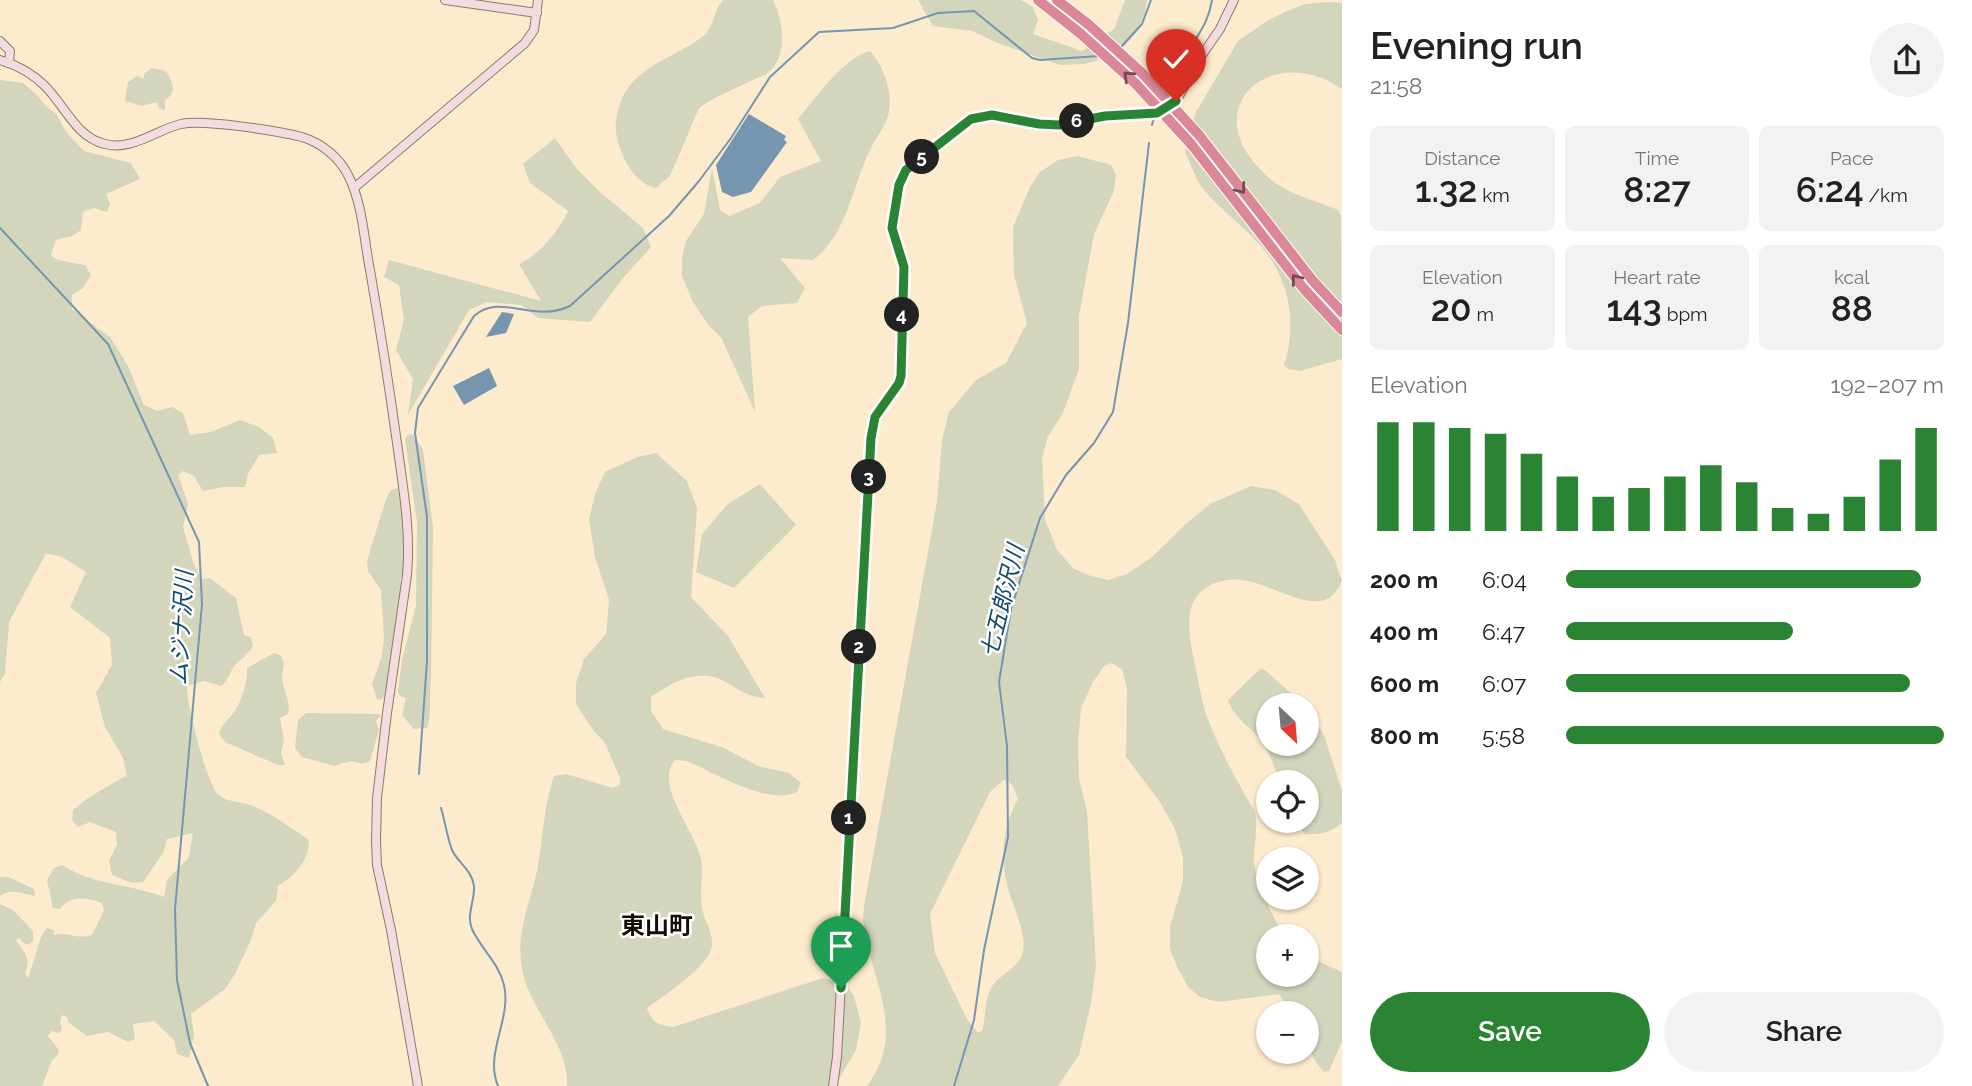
<!DOCTYPE html>
<meta charset="utf-8">
<style>
body{margin:0;font-family:Raleway,"Noto Sans JP",sans-serif;background:#f2f2f2;color:#222;height:100vh;display:flex;flex-direction:column;font-size:26px;white-space:nowrap}
*{box-sizing:border-box;margin:0}
p{font-size:23px;color:#767676}
.icon{flex:none;width:38px;height:38px;fill:none;stroke:currentColor;stroke-width:2;stroke-linecap:round;stroke-linejoin:round}
.map{position:relative;flex:1;overflow:hidden}
.details{display:flex;flex-direction:column;background:#fff;width:630px}
.details>*{flex:none}
.needle{width:46px;rotate:154deg}
.buttons{position:absolute;left:1256px;top:693px;display:grid;gap:14px}
.buttons a{display:grid;place-items:center;width:63px;height:63px;border-radius:50%;background:#fff;box-shadow:0 2px 5px #0004;font-size:35px}
.pin{position:absolute;display:grid;place-items:center;width:60px;height:60px;color:#fff;margin:-72px -30px;border-radius:50% 50% 50% 0;rotate:-45deg;box-shadow:0 0 7px #0007}
.pin .icon{rotate:45deg}
.km{position:absolute;width:35px;height:35px;margin:-18px;border-radius:50%;background:#222;color:#fff;font-size:19px;line-height:35px;text-align:center}
.round{display:grid;place-items:center;flex:none;width:74px;height:74px;border-radius:37px;background:#f2f2f2}
.head{display:flex;align-items:center;justify-content:space-between;height:119px;padding:0 28px}
h1{font-size:38px;font-weight:600;line-height:52px}
.metrics{display:grid;grid-template-columns:repeat(3,1fr);gap:10px;height:119px;padding:7px 28px}
.metrics div{display:grid;align-content:center;border-radius:10px;background:#f2f2f2;text-align:center}
.metrics b{font-size:35px;font-weight:600}
.metrics small{font-size:19px;font-weight:400}
.metrics p{font-size:19px}
.chart{height:196px;padding:14px 28px}
.chart p{display:flex;justify-content:space-between}
.chart svg{width:100%;height:126px;margin-top:7px;stroke:#2a8433;stroke-width:6}
.button{display:flex;gap:14px;margin-top:auto;padding:14px 28px}
.button a{flex:1;height:80px;border-radius:42px;background:#2a8433;color:#fff;font-size:28px;font-weight:600;line-height:80px;text-align:center}
.button a+a{background:#f2f2f2;color:#222}
ul{padding:0 28px;list-style:none;font-size:23px}
li{display:grid;grid-template-columns:112px 84px 1fr;align-items:center;height:52px}
li i{height:18px;border-radius:9px;background:#2a8433}
main{display:flex;flex:1;min-height:0}
.map>svg:first-child{display:block}
.green{fill:#d3d6bd;fill-rule:evenodd}
.water{fill:#7695af}
.lines{fill:none;stroke-linecap:round;stroke-linejoin:round}
.stream{stroke:#7695af;stroke-width:2}
.secondary-casing{stroke:#8c7c60;stroke-width:10}
.highway-casing{stroke:#fff;stroke-width:12}
.secondary{stroke:#f4dbe0;stroke-width:8}
.highway{stroke:#da8798;stroke-width:10}
.highway-bridge-casing{stroke:#fff;stroke-width:12;stroke-linecap:butt}
.highway-bridge{stroke:#da8798;stroke-width:10}
.oneway{stroke:#764a4e}
.route-casing{stroke:#fff;stroke-width:14}
.route{stroke:#2a8433;stroke-width:9}
.labels{text-anchor:middle;dominant-baseline:central;stroke-width:5;stroke-linejoin:round;paint-order:stroke}
.water-label{font-size:23px;font-style:italic;fill:#14496d;stroke:#fff}
.quarter-label{font-size:24px;font-weight:bold;fill:#130d04;stroke:#fff}
</style>
<main>
<div class="map">
<svg width="1342" height="1086" viewBox="0 0 1342 1086">
<rect width="100%" height="100%" fill="#fdebcd"/>
<g class="green">
<path d="M723,0H773C783,21 789,55 768,73C764,76 757,78 753,80C735,89 715,96 699,108L670,176L656,188C641,185 629,170 623,156C615,137 613,123 620,104C633,66 673,59 702,37C714,29 713,11 723,0Z"/>
<path d="M918,0H1021L1033,7L1038,20L1033,34L1082,51L1114,29L1125,0H1147C1146,17 1136,36 1123,47L1111,38L1094,53L1099,60L1084,64L1060,65L995,42L972,31L933,26Z"/>
<path d="M1329,2L1342,3V89C1270,39 1187,112 1274,182C1289,194 1320,202 1338,210L1341,216L1342,359L1300,371L1288,369L1284,365C1298,323 1289,277 1259,244C1242,225 1221,210 1205,191C1196,181 1191,164 1185,152L1196,112L1238,41L1267,21L1287,11L1305,4Z"/>
<path d="M870,51C883,64 893,93 889,112C886,126 876,137 870,150C852,187 847,235 813,260L780,258L805,288L797,303L762,306L748,317L755,412L721,337L709,326L693,302L682,276V257L686,241L704,214L712,168L720,210L729,216L760,203L780,177L821,161L798,119C816,98 843,58 870,51Z"/>
<path d="M152,68L166,71C172,82 178,92 165,100V110L160,109L156,102L142,106L125,101L128,82L137,76L144,79V74Z"/>
<path d="M0,80L23,83L36,94L45,105L57,115L66,132L84,151L131,163L140,179L106,194L110,204L107,212L94,208L83,212L81,230L72,236L56,240L51,255L58,260L85,265L91,275L83,288L72,295V309L110,337L128,366L144,405L157,411L172,407L183,413L190,435L211,432L240,420L259,427L273,438L277,453L259,455L248,474L245,487H223L203,491L194,476L183,471L178,475L188,504L183,527L193,562L201,579L210,578L236,598L244,635L251,637L253,646C248,654 245,656 238,662C230,668 230,680 221,686L204,681L187,686C186,703 207,784 218,794C227,803 242,801 253,806C273,814 291,828 309,840C309,861 295,875 278,886L276,901L256,923L251,940L235,974L225,989L191,1014L194,1035L189,1058L177,1054L174,1040L154,1021L133,1024L135,1039L128,1042L108,1032L87,1036L68,1022L67,1017L62,1015L60,1023L62,1030L58,1033L52,1031L48,1036L59,1050L57,1056L52,1060L42,1086H0V904L13,910L33,931V942L26,945L19,938L16,940C24,952 32,959 25,973L28,979L41,937L47,928L54,930V935C69,931 75,940 92,935L104,910L102,903C86,898 71,894 60,909L53,908L47,880L54,868L62,865C92,885 131,884 164,897L167,880L189,857L193,833L167,839L163,853L143,882L132,883L112,875L109,861L117,845L116,832L90,822L78,827L72,820L73,810L88,798L127,775L123,758L105,727L96,693L112,665L110,638L70,607L86,572L62,557L46,553L9,622L5,674L0,682Z"/>
<path d="M555,138L576,168L599,191L643,228L651,247L623,278L590,322L538,318L521,305L487,302L469,310L408,415L413,379L396,350L404,320L399,285L384,277L389,260L541,301L519,264C540,254 558,232 568,211L530,183L523,164Z"/>
<path d="M1078,156L1111,165L1116,175L1114,191L1094,234L1079,316V369L1063,413L1048,436L1042,458L1045,520L1057,550L1074,569L1091,576L1108,580L1127,574L1152,557L1187,523L1210,504L1251,486L1275,490L1299,504L1335,560L1342,581C1335,596 1327,603 1310,601C1281,597 1252,573 1222,581C1177,592 1189,636 1196,670C1200,689 1203,709 1211,727C1223,756 1239,785 1255,812C1258,830 1254,843 1254,861C1255,879 1274,922 1285,936H1269V975H1307V956L1342,972V1042L1329,1071L1324,1072C1307,1054 1307,1036 1307,1013H1291L1279,994L1218,1002L1200,997L1188,987L1177,967L1170,949V927L1183,881V857L1175,829L1160,802L1126,757L1127,689L1122,669L1111,663L1104,666L1093,682L1081,708L1078,742L1079,778L1087,811L1096,966L1091,1003L1079,1055L1058,1086H867C899,1042 884,1006 871,959C868,947 866,934 863,921L864,906L937,502L942,440L949,412L976,380L1006,363L1027,323L1014,275L1013,227L1030,187L1040,172L1058,160ZM1007,780L1013,786L1018,799C999,833 1000,868 1013,904C1018,917 1026,938 1023,952C1019,968 999,974 991,988C984,1001 986,1018 982,1031L978,1033L967,1019L935,953L930,914L990,792L1002,781Z"/>
<path d="M412,434L423,449L433,528L431,679C429,693 432,718 427,728L414,729L402,715L406,698L400,696L398,691L402,660L416,606L417,522L405,439L408,435Z"/>
<path d="M656,453L687,481L697,508L691,597L728,636L765,698C744,696 741,690 724,681C699,667 672,682 651,697V711L663,729L724,748L758,766L789,773L801,783L797,792C768,806 715,773 687,761L675,760C653,784 696,832 701,859C704,875 699,892 702,908C704,921 716,936 711,950C703,970 665,995 647,1008C652,1023 658,1025 673,1027L823,978L845,984L854,996L861,1023L856,1050L835,1086H567C569,1046 534,1014 524,977C513,935 530,906 538,866C543,837 544,805 554,776L566,774L613,788L620,785V778L605,743L593,730L576,704V683L584,659L606,634L609,600L595,557L589,520L595,494L605,472L637,457Z"/>
<polygon points="760,484 796,525 734,588 696,572 702,534 728,504"/>
<path d="M397,488L402,492C405,520 411,554 400,580L402,587L387,687L383,699L377,700L372,684L382,656L384,638L381,590L368,571L367,561L386,499L391,490Z"/>
<path d="M274,653L281,656C287,668 281,670 282,679C284,691 291,703 288,714L280,718L284,741L281,752L285,765H278L225,742L219,734C222,723 229,720 235,711C242,698 248,682 247,668Z"/>
<path d="M1260,669L1265,670L1304,705H1269V744H1307V708L1324,735L1342,791V823C1329,833 1321,835 1304,834L1298,821H1307V782H1280C1275,770 1271,756 1264,745C1253,727 1235,721 1228,700Z"/>
<polygon points="306,713 378,714 381,716 376,721 379,730 370,761 362,764 351,761 334,766 302,757 295,748 298,720"/>
<path d="M0,877H8L34,889L35,896C22,894 12,887 0,896Z"/>
</g>
<g class="water">
<polygon points="749,114 786,136 784,140 787,142 751,192 733,197 722,192 716,165"/>
<polygon points="502,312 514,314 506,333 486,337"/>
<polygon points="489,368 497,386 464,405 453,386"/>
</g>
<g class="lines">
<g class="stream">
<polyline points="1121,47 1142,24 1151,0"/>
<path d="M1175,77C1182,69 1184,61 1188,52C1199,32 1208,24 1212,0"/>
<polyline points="1152,125 1154,118"/>
<polyline points="0,228 108,344 199,542 202,604 175,909 177,980 190,1043 208,1086"/>
<path d="M419,774L427,661V517L415,433L418,408L474,316C501,292 532,324 570,306L669,216L699,181L731,138L770,77L819,32L893,28L938,13L974,11L1032,58L1040,60L1099,56"/>
<path d="M441,808C445,821 447,837 452,850C458,863 472,870 474,886C475,901 466,915 472,929C481,949 499,963 504,985C512,1019 484,1053 498,1086"/>
<polyline points="954,1086 974,1020 984,950 1008,837 1007,746 999,682 1011,609 1040,518 1066,475 1094,443 1113,412 1128,323 1149,143"/>
</g>
<defs>
<g id="secondary">
<polyline points="445,0 537,13"/>
<polyline points="0,41 10,51 9,63"/>
<path d="M0,60C17,65 33,74 45,86C65,106 76,137 105,144C132,151 156,130 181,124C204,119 278,131 302,137C322,143 340,158 349,177C363,206 364,240 370,270C380,328 389,385 397,443C403,487 411,531 407,575L387,713L377,798L376,841L377,865L391,930L418,1086"/>
<polyline points="354,188 525,43 534,30 538,0"/>
<polyline points="833,1086 837,1057 871,438 875,417 899,383 901,376 902,303 905,279 904,267 892,228 899,185 906,170 971,119 992,115 1039,124 1059,125 1105,116 1157,113 1170,106 1179,96 1202,55 1220,29 1234,0"/>
</g>
<g id="highway">
<polyline points="1038,0 1081,34"/>
<polyline points="1057,0 1088,24"/>
<polyline points="1199,135 1313,281 1342,312"/>
<polyline points="1191,144 1304,289 1342,330"/>
</g>
</defs>
<use href="#secondary" class="secondary-casing"/>
<use href="#highway" class="highway-casing"/>
<use href="#secondary" class="secondary"/>
<use href="#highway" class="highway"/>
<defs>
<g id="highway-bridge">
<polyline points="1088,24 1143,74 1199,135"/>
<polyline points="1081,34 1135,83 1191,144"/>
</g>
</defs>
<use href="#highway-bridge" class="highway-bridge-casing"/>
<use href="#highway-bridge" class="highway-bridge"/>
</g>
<defs><path id="oneway-chevron" d="M-2-3.5L2.5 0L-2 3.5" fill="none" stroke-width="1.6" stroke-linecap="round" stroke-linejoin="round" transform="scale(1.75)"/></defs>
<g class="oneway">
<use href="#oneway-chevron" transform="translate(1128 76) rotate(-137)"/>
<use href="#oneway-chevron" transform="translate(1241 189) rotate(52)"/>
<use href="#oneway-chevron" transform="translate(1296 279) rotate(-128)"/>
</g>
<g class="lines">
<defs>
<polyline id="route" points="841,988 871,438 875,417 899,383 901,376 904,267 892,228 899,185 906,170 971,119 992,115 1039,124 1059,125 1105,116 1157,113 1176,101"/>
</defs>
<use href="#route" class="route-casing"/>
<use href="#route" class="route"/>
</g>
<g class="labels">
<g class="water-label">
<text transform="translate(1002 601) rotate(-76)">七五郎沢川</text>
<text transform="translate(181 628) rotate(-87)">ムジナ沢川</text>
</g>
<g class="quarter-label">
<text x="657" y="925">東山町</text>
</g>
</g>
</svg>
<div class="buttons">
<a><svg class="needle" viewBox="-14 -14 28 28"><path d="M0-13l5 13h-10z" fill="#e53935"/><path d="M0 13l5-13h-10z" fill="#767676"/></svg></a>
<a><svg class="icon" aria-label="locate" viewBox="0 0 24 24"><circle cx="12" cy="12" r="6"/><path d="M12 2v4M12 18v4M2 12h4M18 12h4"/></svg></a>
<a><svg class="icon" aria-label="layers" viewBox="0 0 24 24"><path d="M12 4l9 5-9 5-9-5zM3 14l9 5 9-5"/></svg></a>
<a>+</a>
<a>−</a>
</div>
<div class="pin" style="left:841px;top:988px;background:#1e9e55"><svg class="icon" aria-label="arrive" viewBox="0 0 24 24"><path d="M6 21V4h12l-3 4 3 4H6"/></svg></div>
<div class="pin" style="left:1176px;top:101px;background:#d93025"><svg class="icon" aria-label="check" viewBox="0 0 24 24"><path d="M5 12l5 5 9-10"/></svg></div>
<b class="km" style="left:849px;top:818px">1</b>
<b class="km" style="left:859px;top:647px">2</b>
<b class="km" style="left:869px;top:477px">3</b>
<b class="km" style="left:902px;top:315px">4</b>
<b class="km" style="left:922px;top:157px">5</b>
<b class="km" style="left:1077px;top:121px">6</b>
</div>
<section class="details">
<div class="head"><div><h1>Evening run</h1><p>21:58</p></div><a class="round"><svg class="icon" aria-label="share" viewBox="0 0 24 24"><path d="M12 15V3M7 8l5-5 5 5M5 13v7h14v-7"/></svg></a></div>
<div class="metrics">
<div><p>Distance</p><b>1.32<small> km</small></b></div>
<div><p>Time</p><b>8:27</b></div>
<div><p>Pace</p><b>6:24<small> /km</small></b></div>
</div>
<div class="metrics">
<div><p>Elevation</p><b>20<small> m</small></b></div>
<div><p>Heart rate</p><b>143<small> bpm</small></b></div>
<div><p>kcal</p><b>88</b></div>
</div>
<div class="chart"><p><span>Elevation</span>192–207 m</p>
<svg viewBox="0 0 160 44" preserveAspectRatio="none"><path d="M5 44V6M15 44V6M25 44V8M35 44V10M45 44V17M55 44V25M65 44V32M75 44V29M85 44V25M95 44V21M105 44V27M115 44V36M125 44V38M135 44V32M145 44V19M155 44V8"/></svg>
</div>
<ul>
<li><b>200 m</b>6:04<i style="width:94%"></i></li>
<li><b>400 m</b>6:47<i style="width:60%"></i></li>
<li><b>600 m</b>6:07<i style="width:91%"></i></li>
<li><b>800 m</b>5:58<i style="width:100%"></i></li>
</ul>
<div class="button"><a>Save</a><a>Share</a></div>
</section>
</main>
